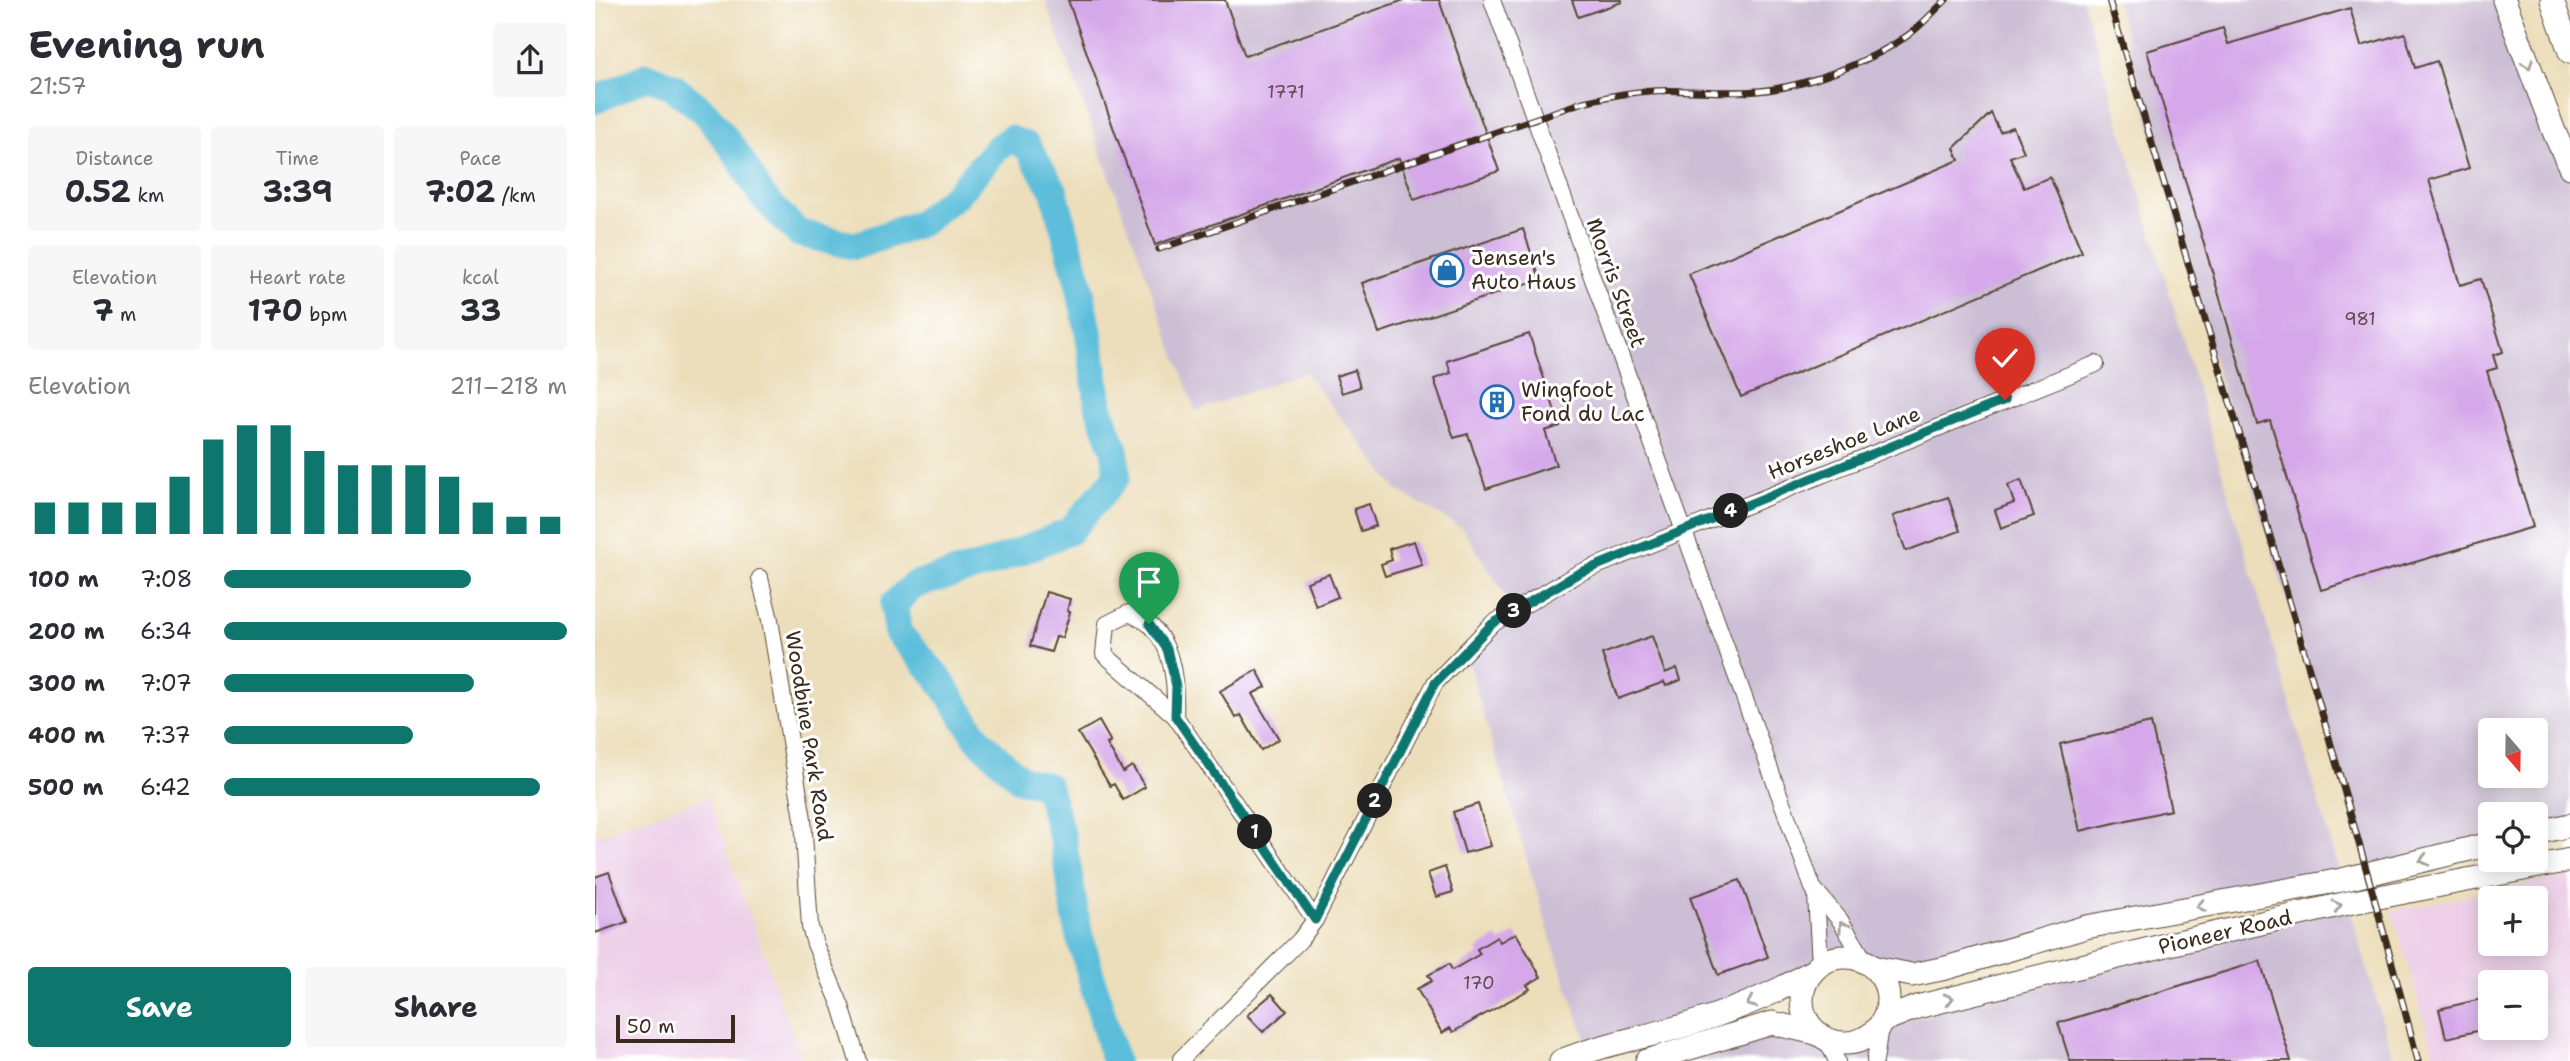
<!DOCTYPE html>
<meta charset="utf-8">
<style>
body{margin:0;font-family:"Shantell Sans",sans-serif;background:#f7f7f7;color:#2b2b33;height:100vh;display:flex;flex-direction:column;font-size:26px;white-space:nowrap}
*{box-sizing:border-box;margin:0}
p{font-size:23px;color:#7c7c81}
.icon{flex:none;width:38px;height:38px;fill:none;stroke:currentColor;stroke-width:2;stroke-linecap:round;stroke-linejoin:round}
.map{position:relative;flex:1;overflow:hidden}
.panel{display:flex;flex-direction:column;background:#fff;width:595px}
.panel>*{flex:none}
.needle{width:46px;rotate:160deg}
.controls{position:absolute;left:1883px;top:718px;display:grid;gap:14px}
.controls a{display:grid;place-items:center;width:70px;height:70px;border-radius:7px;background:#fff;box-shadow:0 4px 18px #0003;font-size:35px}
.scale{position:absolute;left:21px;bottom:18px;width:119px;box-sizing:border-box;padding-left:7px;border:4px solid #3b2a1e;border-top:0;font-size:19px;line-height:24px;white-space:nowrap;color:#3b2a1e;-webkit-text-stroke:5px #fff;paint-order:stroke}
.pin{position:absolute;display:grid;place-items:center;width:60px;height:60px;color:#fff;margin:-72px -30px;border-radius:50% 50% 50% 0;rotate:-45deg;box-shadow:0 0 7px #0007}
.pin .icon{rotate:45deg}
.km{position:absolute;width:35px;height:35px;margin:-18px;border-radius:50%;background:#222;color:#fff;font-size:19px;line-height:35px;text-align:center}
.round{display:grid;place-items:center;flex:none;width:74px;height:74px;border-radius:7px;background:#f7f7f7}
.headline{display:flex;align-items:center;justify-content:space-between;height:119px;padding:0 28px}
h1{font-size:38px;font-weight:700;line-height:52px}
.metrics{display:grid;grid-template-columns:repeat(3,1fr);gap:10px;height:119px;padding:7px 28px}
.metrics div{display:grid;align-content:center;border-radius:7px;background:#f7f7f7;text-align:center}
.metrics b{font-size:30px;font-weight:700}
.metrics small{font-size:19px;font-weight:400}
.metrics p{font-size:19px}
.chart{height:196px;padding:14px 28px}
.chart p{display:flex;justify-content:space-between}
.chart svg{width:100%;height:126px;margin-top:7px;stroke:#0f766e;stroke-width:6}
.primary-button{display:flex;gap:14px;margin-top:auto;padding:14px 28px}
.primary-button a{flex:1;height:80px;border-radius:7px;background:#0f766e;color:#fff;font-size:28px;font-weight:700;line-height:80px;text-align:center}
.primary-button a+a{background:#f7f7f7;color:#2b2b33}
ul{padding:0 28px;list-style:none;font-size:23px}
li{display:grid;grid-template-columns:112px 84px 1fr;align-items:center;height:52px}
li i{height:18px;border-radius:9px;background:#0f766e}
main{display:flex;flex:1;min-height:0}
.map>svg:first-child{display:block}
.built{fill:#edd0e8;fill-rule:evenodd}
.industrial{fill:#ccbed4;fill-rule:evenodd}
.lines{fill:none;stroke-linecap:round;stroke-linejoin:round}
.river{stroke:#5cbeda;stroke-width:28}
.building{fill:#d5a9e9}
.minor-casing{stroke:#564535;stroke-width:18}
.secondary-casing{stroke:#564535;stroke-width:25}
.minor{stroke:#fff;stroke-width:16}
.secondary{stroke:#fff;stroke-width:23}
.rail-casing{stroke:#3b2a1e;stroke-width:7}
.rail{stroke:#fff;stroke-width:4.5;stroke-dasharray:13;stroke-linecap:butt}
.oneway{stroke:#a79f9a}
.route-casing{stroke:#fff;stroke-width:14}
.route{stroke:#0f766e;stroke-width:9}
.labels{text-anchor:middle;dominant-baseline:central;stroke-width:6;stroke-linejoin:round;paint-order:stroke}
.number-label{font-size:18px;fill:#624a51}
.poi-label{font-size:21px;fill:#3b2a1e;stroke:#fff;text-anchor:start}
.street-label{font-size:21px;fill:#3b2a1e;stroke:#fff}
</style>
<main>
<section class="panel">
<div class="headline"><div><h1>Evening run</h1><p>21:57</p></div><a class="round"><svg class="icon" aria-label="share" viewBox="0 0 24 24"><path d="M12 15V3M7 8l5-5 5 5M5 13v7h14v-7"/></svg></a></div>
<div class="metrics">
<div><p>Distance</p><b>0.52<small> km</small></b></div>
<div><p>Time</p><b>3:39</b></div>
<div><p>Pace</p><b>7:02<small> /km</small></b></div>
</div>
<div class="metrics">
<div><p>Elevation</p><b>7<small> m</small></b></div>
<div><p>Heart rate</p><b>170<small> bpm</small></b></div>
<div><p>kcal</p><b>33</b></div>
</div>
<div class="chart"><p><span>Elevation</span>211–218 m</p>
<svg viewBox="0 0 160 44" preserveAspectRatio="none"><path d="M5 44V33M15 44V33M25 44V33M35 44V33M45 44V24M55 44V11M65 44V6M75 44V6M85 44V15M95 44V20M105 44V20M115 44V20M125 44V24M135 44V33M145 44V38M155 44V38"/></svg>
</div>
<ul>
<li><b>100 m</b>7:08<i style="width:72%"></i></li>
<li><b>200 m</b>6:34<i style="width:100%"></i></li>
<li><b>300 m</b>7:07<i style="width:73%"></i></li>
<li><b>400 m</b>7:37<i style="width:55%"></i></li>
<li><b>500 m</b>6:42<i style="width:92%"></i></li>
</ul>
<div class="primary-button"><a>Save</a><a>Share</a></div>
</section>
<div class="map">
<svg width="1975" height="1061" viewBox="0 0 1975 1061">
<rect width="100%" height="100%" fill="#fff"/>
<filter id="ink" filterUnits="userSpaceOnUse"><feTurbulence type="fractalNoise" baseFrequency=".0143" numOctaves="2"/><feDisplacementMap in="SourceGraphic" scale="14" xChannelSelector="R" yChannelSelector="G"/><feConvolveMatrix kernelMatrix="1 2 1 2 8 2 1 2 1" color-interpolation-filters="sRGB"/></filter>
<filter id="wash" filterUnits="userSpaceOnUse"><feTurbulence type="fractalNoise" baseFrequency=".00686" numOctaves="4" result="noise"/><feDisplacementMap in="SourceGraphic" scale="28" xChannelSelector="R" yChannelSelector="G"/><feGaussianBlur stdDeviation="1.57" result="paint"/><feColorMatrix in="noise" values="0 0 0 0 0 0 0 0 0 0 0 0 0 0 0 0 0 1.4 0 .05"/><feComposite in="paint" operator="in"/></filter>
<g filter="url(#wash)">
<rect width="100%" height="100%" fill="#ecdeba"/>
<g class="built">
<polygon points="113,797 207,1061 0,1061 0,836"/>
<path d="M1975,875V1061H1841L1797,911ZM1895,898H1941V943H1895ZM1895,982H1941V1027H1895Z"/>
</g>
<g class="industrial">
<polygon points="450,0 1488,0 1747,880 1351,968 1252,956 1236,959 1216,972 994,1049 956,940 870,652 920,610 868,529 802,490 710,372 601,411"/>
<path d="M1521,0H1909L1975,167V825L1941,833V814H1895V844L1776,873L1619,362ZM1895,730H1941V775H1895Z"/>
<polygon points="1753,903 1799,1061 1052,1061 1177,1023 1240,1042 1266,1041 1283,1028"/>
</g>
<g class="lines">
<polyline class="river" points="0,100 52,76 77,86 111,113 142,154 167,196 203,233 260,246 326,223 361,195 402,148 415,139 432,146 459,191 484,284 494,334 504,408 520,451 522,476 475,531 394,564 319,585 299,604 303,633 342,676 383,739 425,779 452,786 468,840 483,930 520,1061"/>
</g>
<g id="blocks">
<g class="building">
<polygon points="473,0 630,0 650,56 809,0 844,0 904,171 819,200 804,158 560,245"/>
<polygon points="977,0 1027,0 1027,2 983,17"/>
<polygon points="1755,8 1766,46 1810,33 1820,68 1842,61 1874,168 1834,180 1865,285 1886,279 1908,352 1898,355 1902,368 1892,371 1938,527 1726,590 1675,420 1662,424 1552,51 1628,28 1633,44"/>
<polygon points="1396,113 1405,132 1418,127 1429,152 1415,157 1429,188 1455,177 1487,252 1146,397 1094,274 1364,160 1359,148"/>
<polygon points="928,229 945,279 784,333 767,283"/>
<polygon points="934,334 965,426 950,431 961,465 891,489 873,434 859,438 839,379 856,373 852,361"/>
<polygon points="760,370 765,387 747,393 741,376"/>
<polygon points="1426,480 1439,516 1406,528 1400,510 1419,503 1413,485"/>
<polygon points="1353,497 1365,531 1311,551 1298,516"/>
<polygon points="774,504 781,526 766,531 759,509"/>
<polygon points="819,541 827,565 790,576 786,564 797,560 794,549"/>
<polygon points="734,574 743,597 721,606 712,582"/>
<polygon points="451,592 475,599 472,611 475,612 467,638 461,637 456,652 435,646"/>
<polygon points="1057,636 1070,673 1082,668 1086,680 1071,686 1069,682 1023,699 1007,654"/>
<polygon points="662,670 671,687 657,694 684,739 666,750 646,715 641,718 625,691"/>
<polygon points="504,721 516,742 512,744 528,772 537,766 550,787 528,800 519,784 515,786 483,733"/>
<polygon points="1556,723 1576,810 1485,831 1465,744"/>
<polygon points="883,804 896,846 870,853 858,812"/>
<polygon points="850,867 858,892 841,897 833,873"/>
<polygon points="14,872 32,922 0,933 0,877"/>
<polygon points="1145,880 1173,957 1123,975 1095,897"/>
<polygon points="921,933 946,977 932,985 935,989 858,1032 855,1028 847,1033 822,989 837,981 833,975 854,964 857,970 885,954 882,949 902,937 905,942"/>
<polygon points="1665,961 1696,1061 1475,1061 1463,1023"/>
<polygon points="677,994 692,1011 668,1032 652,1015"/>
<polygon points="1895,997 1895,1028 1851,1038 1844,1009"/>
</g>
</g>
</g>
<g filter="url(#ink)">
<use href="#blocks" fill-opacity="0" stroke="#564535" stroke-width="2"/>
<g class="lines">
<defs>
<g id="minor">
<polyline points="897,0 1218,888 1245,920 1270,961"/>
<polyline points="165,578 175,620 208,819 215,927 220,944 246,1006 263,1061"/>
<path d="M580,716L509,654L512,624L534,613C540,616 548,619 554,624C579,646 581,685 580,716L720,920"/>
<polyline points="1221,895 1225,964"/>
<polyline points="1231,1039 1242,1061"/>
<polyline points="586,1059 705,940 720,920 840,683 897,624 984,573 1501,364"/>
<polyline points="1280,1061 1285,1026"/>
</g>
<g id="secondary">
<polyline points="1909,0 1960,134 1975,167"/>
<polyline points="1957,0 1975,52"/>
<polyline points="1941,833 1975,825"/>
<circle cx="1250" cy="1000" r="43"/>
<polyline points="1280,968 1317,975 1351,968 1491,927 1747,880 1895,844"/>
<polyline points="1289,1020 1322,1007 1579,943 1753,903 1975,860"/>
<path d="M966,1061C1000,1047 1035,1040 1070,1031C1122,1017 1171,999 1216,972"/>
<polyline points="1052,1061 1177,1023 1221,1033"/>
</g>
</defs>
<use href="#minor" class="minor-casing"/>
<use href="#secondary" class="secondary-casing"/>
<use href="#minor" class="minor"/>
<use href="#secondary" class="secondary"/>
<defs>
<g id="rail">
<path d="M1514,0C1619,353 1730,705 1823,1061"/>
<path d="M564,249L988,102C1010,97 1033,92 1056,91C1091,89 1127,94 1163,91C1210,87 1273,63 1312,36C1326,26 1338,12 1351,0"/>
</g>
</defs>
<use href="#rail" class="rail-casing"/>
<use href="#rail" class="rail"/>
</g>
<defs><path id="oneway-chevron" d="M-2-3.5L2.5 0L-2 3.5" fill="none" stroke-width="1.6" stroke-linecap="round" stroke-linejoin="round" transform="scale(1.75)"/></defs>
<g class="oneway">
<use href="#oneway-chevron" transform="translate(1933 64) rotate(70)"/>
<use href="#oneway-chevron" transform="translate(1829 860) rotate(166)"/>
<use href="#oneway-chevron" transform="translate(1606 906) rotate(169)"/>
<use href="#oneway-chevron" transform="translate(1742 906) rotate(-13)"/>
<use href="#oneway-chevron" transform="translate(1248 926) rotate(-124)"/>
<use href="#oneway-chevron" transform="translate(1354 999) rotate(-14)"/>
<use href="#oneway-chevron" transform="translate(1156 1003) rotate(156)"/>
</g>
</g>
<g class="lines" filter="url(#ink)">
<defs>
<polyline id="route" points="554,624 572,649 581,686 580,716 720,920 840,683 897,624 984,573 1410,400"/>
</defs>
<use href="#route" class="route-casing"/>
<use href="#route" class="route"/>
</g>
<defs>
<symbol id="shop-ring" viewBox="-11 -11 22 22"><circle r="9.5" fill="#fff" stroke="#1f6fb2" stroke-width="1.5"/><path d="M-5-2.5h2.3a2.7 3.5 0 0 1 5.4 0H5L5.5 6h-11ZM-1.5-2.5h3a1.5 2.3 0 0 0-3 0Z" fill="#1f6fb2"/></symbol>
<symbol id="building-ring" viewBox="-11 -11 22 22"><circle r="9.5" fill="#fff" stroke="#1f6fb2" stroke-width="1.5"/><path d="M-4-6H4V6H1V3H-1V6H-4ZM-2.5-4.3h1.7v1.8h-1.7ZM.8-4.3h1.7v1.8H.8ZM-2.5-1h1.7V.8h-1.7ZM.8-1h1.7V.8H.8Z" fill="#1f6fb2"/></symbol>
</defs>
<g fill-rule="evenodd">
<use href="#shop-ring" x="833" y="251" width="38" height="38"/>
<use href="#building-ring" x="883" y="383" width="38" height="38"/>
</g>
<g class="labels">
<g class="number-label">
<text x="691" y="92">1771</text>
<text x="1765" y="319">981</text>
<text x="884" y="983">170</text>
</g>
<g class="poi-label">
<text x="876" y="258">Jensen's<tspan x="876" dy="24">Auto Haus</tspan></text>
<text x="926" y="390">Wingfoot<tspan x="926" dy="24">Fond du Lac</tspan></text>
</g>
<g class="street-label">
<text transform="translate(1021 283) rotate(70)">Morris Street</text>
<text transform="translate(1249 443) rotate(-22)">Horseshoe Lane</text>
<text transform="translate(214 736) rotate(81)">Woodbine Park Road</text>
<text transform="translate(1630 932) rotate(-13)">Pioneer Road</text>
</g>
</g>
</svg>
<div class="controls">
<a><svg class="needle" viewBox="-14 -14 28 28"><path d="M0-13l5 13h-10z" fill="#e53935"/><path d="M0 13l5-13h-10z" fill="#7c7c81"/></svg></a>
<a><svg class="icon" aria-label="locate" viewBox="0 0 24 24"><circle cx="12" cy="12" r="6"/><path d="M12 2v4M12 18v4M2 12h4M18 12h4"/></svg></a>
<a>+</a>
<a>−</a>
</div>
<div class="scale">50 m</div>
<div class="pin" style="left:554px;top:624px;background:#1e9e55"><svg class="icon" aria-label="arrive" viewBox="0 0 24 24"><path d="M6 21V4h12l-3 4 3 4H6"/></svg></div>
<div class="pin" style="left:1410px;top:400px;background:#d93025"><svg class="icon" aria-label="check" viewBox="0 0 24 24"><path d="M5 12l5 5 9-10"/></svg></div>
<b class="km" style="left:660px;top:832px">1</b>
<b class="km" style="left:780px;top:801px">2</b>
<b class="km" style="left:919px;top:611px">3</b>
<b class="km" style="left:1136px;top:511px">4</b>
</div>
</main>
